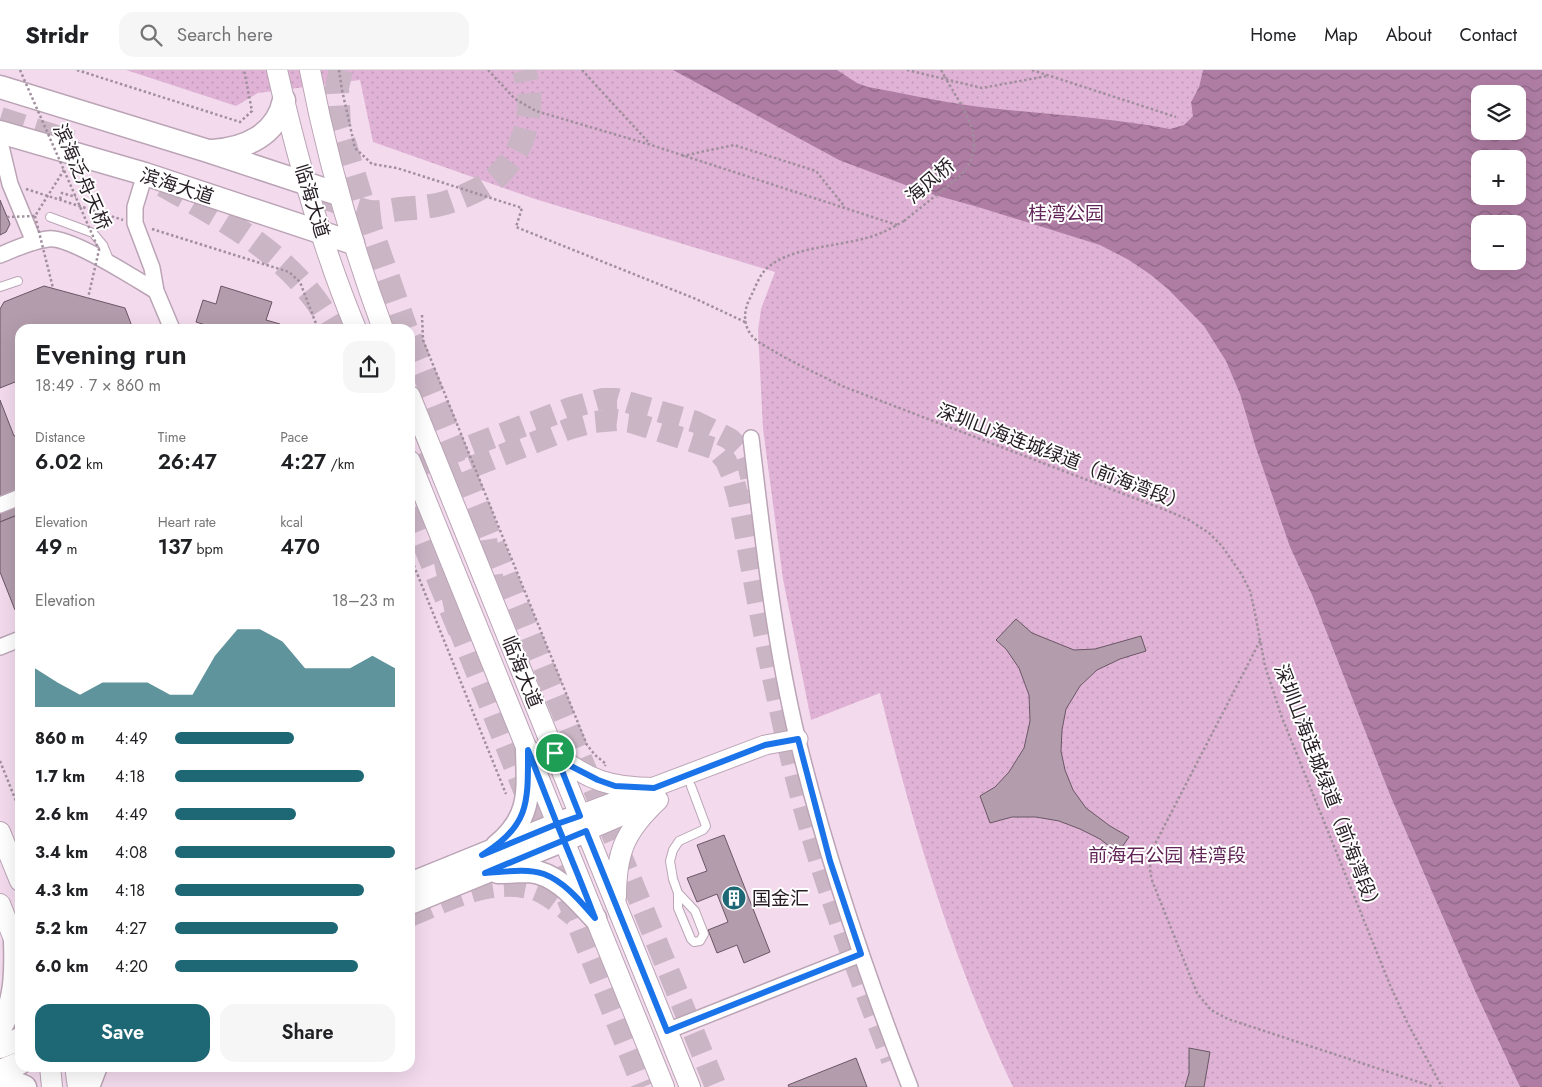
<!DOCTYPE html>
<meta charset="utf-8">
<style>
body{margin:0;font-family:Jost,"Noto Sans SC",sans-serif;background:#f6f6f6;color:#202124;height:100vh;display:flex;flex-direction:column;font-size:19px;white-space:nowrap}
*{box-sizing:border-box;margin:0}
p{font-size:16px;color:#757577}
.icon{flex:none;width:28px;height:28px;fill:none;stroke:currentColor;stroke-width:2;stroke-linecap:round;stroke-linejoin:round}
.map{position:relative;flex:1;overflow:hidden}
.side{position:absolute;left:15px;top:254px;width:400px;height:748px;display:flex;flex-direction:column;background:#fff;border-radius:15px;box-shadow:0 5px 20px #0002}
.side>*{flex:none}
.fabs{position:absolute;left:1471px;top:15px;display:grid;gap:10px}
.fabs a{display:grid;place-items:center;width:55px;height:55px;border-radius:10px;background:#fff;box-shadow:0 5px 20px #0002;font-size:25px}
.pin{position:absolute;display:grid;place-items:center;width:42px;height:42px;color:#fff;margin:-21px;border:2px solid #fff;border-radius:50%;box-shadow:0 1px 5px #0007}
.round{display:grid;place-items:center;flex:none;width:52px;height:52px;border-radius:15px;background:#f6f6f6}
.overview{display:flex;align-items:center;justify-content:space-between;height:85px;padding:0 20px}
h1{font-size:28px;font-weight:600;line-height:38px}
.stats{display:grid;grid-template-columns:repeat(3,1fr);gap:8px;height:85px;padding:5px 20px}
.stats div{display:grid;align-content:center}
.stats b{font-size:21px;font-weight:600}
.stats small{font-size:14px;font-weight:400}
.stats p{font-size:14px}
.chart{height:140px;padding:10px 20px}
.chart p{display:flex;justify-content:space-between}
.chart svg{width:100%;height:90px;margin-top:5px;fill:#1e6774;opacity:.7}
.cta{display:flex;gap:10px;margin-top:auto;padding:10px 20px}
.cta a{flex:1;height:58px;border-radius:15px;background:#1e6774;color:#fff;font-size:20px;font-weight:600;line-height:58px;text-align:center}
.cta a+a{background:#f6f6f6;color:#202124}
ul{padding:0 20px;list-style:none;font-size:16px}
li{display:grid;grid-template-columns:80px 60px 1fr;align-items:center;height:38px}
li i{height:12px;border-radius:6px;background:#1e6774}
header{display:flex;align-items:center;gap:30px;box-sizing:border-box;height:70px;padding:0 25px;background:#fff;border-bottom:1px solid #e0e0e0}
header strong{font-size:24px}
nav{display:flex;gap:28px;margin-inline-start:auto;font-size:18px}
.search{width:350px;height:45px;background:#f6f6f6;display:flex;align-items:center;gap:12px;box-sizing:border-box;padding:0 18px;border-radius:15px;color:#757577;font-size:19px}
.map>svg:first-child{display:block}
.grass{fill:url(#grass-dots)}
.water{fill:url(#water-waves);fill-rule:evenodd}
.building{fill:#b39dad;stroke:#6a5665}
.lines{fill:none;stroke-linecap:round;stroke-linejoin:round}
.primary-tunnel{stroke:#cab5c5;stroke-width:22;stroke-dasharray:22 11;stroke-linecap:butt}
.trunk-tunnel{stroke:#cab5c5;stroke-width:24;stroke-dasharray:24 12;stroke-linecap:butt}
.service-casing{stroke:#baa4b5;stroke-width:10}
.minor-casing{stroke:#baa4b5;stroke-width:18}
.tertiary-casing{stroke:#baa4b5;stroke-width:21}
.secondary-casing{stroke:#baa4b5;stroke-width:22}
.primary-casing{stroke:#baa4b5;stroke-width:25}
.path{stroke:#a18f9d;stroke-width:2.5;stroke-dasharray:2.5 2.5;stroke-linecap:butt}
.service{stroke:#fff;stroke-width:8}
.minor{stroke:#fff;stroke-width:15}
.tertiary{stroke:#fff;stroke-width:19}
.secondary{stroke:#fff;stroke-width:20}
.primary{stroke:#fff;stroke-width:22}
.path-bridge{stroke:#a18f9d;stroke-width:2.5;stroke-dasharray:2.5 2.5;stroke-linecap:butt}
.route-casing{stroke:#fff;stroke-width:10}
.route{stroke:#1a73e8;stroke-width:6}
.labels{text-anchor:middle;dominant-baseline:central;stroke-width:4;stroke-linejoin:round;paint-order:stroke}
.street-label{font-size:19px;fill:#251d23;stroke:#fff}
.park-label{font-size:19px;fill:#622558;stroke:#fff}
.poi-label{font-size:19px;fill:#251d23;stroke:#fff;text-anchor:start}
</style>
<header>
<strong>Stridr</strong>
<div class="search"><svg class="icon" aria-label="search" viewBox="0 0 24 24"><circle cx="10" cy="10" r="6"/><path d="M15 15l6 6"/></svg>Search here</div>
<nav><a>Home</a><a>Map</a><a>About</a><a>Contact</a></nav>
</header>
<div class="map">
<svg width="1542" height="1017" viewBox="0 0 1542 1017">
<defs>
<pattern id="grass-dots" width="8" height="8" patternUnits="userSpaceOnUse" patternTransform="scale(1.25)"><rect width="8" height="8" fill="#e0b3d6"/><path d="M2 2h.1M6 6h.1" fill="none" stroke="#c09ab7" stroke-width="1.8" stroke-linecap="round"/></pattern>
<pattern id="water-waves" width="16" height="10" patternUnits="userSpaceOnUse" patternTransform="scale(1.25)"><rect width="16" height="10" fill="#af7da4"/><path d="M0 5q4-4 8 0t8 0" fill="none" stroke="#8e6685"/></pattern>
</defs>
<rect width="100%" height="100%" fill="#f3dbed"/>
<path class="grass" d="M126,0H1203L1199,17L1191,32L1290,477L1312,525L1390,725L1475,921L1520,1017H1013C953,892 913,757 880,623L811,650L783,509L763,359L758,261L761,239L775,202L535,129L373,72L360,10L258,23L236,36Z"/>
<path class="water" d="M673,0H837L857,13L868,17C912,25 955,35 999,39C1056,45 1113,48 1170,59L1184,55L1193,46L1191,32L1199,17L1203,0H1542V1017H1520L1475,921L1390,725L1312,525L1290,477L1256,378L1240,324L1226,291L1204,256L1169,220L1151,205L1129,190L1100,175L978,137L924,122L839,90ZM1480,24H1518V61H1480ZM1480,89H1518V126H1480ZM1480,154H1518V191H1480Z"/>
<g class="building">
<polygon points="0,130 10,154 6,162 0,165"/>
<polygon points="44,216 125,238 133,259 20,259 20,310 0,318 0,239 4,232"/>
<polygon points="221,216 272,232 266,250 280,254 279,259 218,259 196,252 203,230 216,234"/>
<polygon points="0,330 14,366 20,364 20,444 0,452"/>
<polygon points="20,444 20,542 15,540 0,502 0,452"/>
<polygon points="1016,549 1032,563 1074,580 1095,579 1141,566 1146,581 1120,589 1097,600 1080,616 1066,639 1062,660 1061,681 1065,700 1073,720 1086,738 1110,756 1129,767 1118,783 1100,769 1080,759 1059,751 1036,747 1012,747 990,753 980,726 995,717 1009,702 1024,678 1030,651 1029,625 1019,598 1006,579 996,570"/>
<polygon points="724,765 770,882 744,893 737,875 717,883 708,860 728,852 717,824 697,832 687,808 707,801 697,775"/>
<polygon points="1189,978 1210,982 1204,1017 1185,1017 1189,1003"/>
<polygon points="856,988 867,1017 789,1017 788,1015"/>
</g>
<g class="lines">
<g class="primary-tunnel">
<polyline points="410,399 570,338 602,329 617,329 696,352 730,369 743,382 749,398 754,420"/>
<path d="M410,421L571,358L594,352L616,350L631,352L716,379L726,391L732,405L739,431C761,547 781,664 815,776C837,849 865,920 892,990"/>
<polyline points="481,444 716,1017"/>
<polyline points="444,488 460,561 643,1017"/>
<path d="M410,846C449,830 493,806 536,820C549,825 563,837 574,846"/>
</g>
<g class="trunk-tunnel">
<polyline points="341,0 337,18 339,56 369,154 406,259"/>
<polyline points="0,49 72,72"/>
<path d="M163,115C230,153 296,188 334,259"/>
<path d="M323,127C336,131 357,140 370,142C379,143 391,140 400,139C415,138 431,137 445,133C460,128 478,121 490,112C525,86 537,40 524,0"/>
<polyline points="410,268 481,444 492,512"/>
<polyline points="410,439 460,561"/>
</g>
<defs>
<g id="service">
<polyline points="50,147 93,163 103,175 110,192"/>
<polyline points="0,217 18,211"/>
<polyline points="678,823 695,841 704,864 700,871 694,872 691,869 678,838 678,823 673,809 670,791 673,780 679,771 703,760 706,756 691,716"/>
</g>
<g id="minor">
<polyline points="0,72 10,114 34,172"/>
<polyline points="145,104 135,137 135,153 152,198 156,221 172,259"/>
<path d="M0,185C15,179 31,171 48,169C70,166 134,208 156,221"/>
<path d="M751,368C763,469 774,572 798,671C827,789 866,904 910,1017"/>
<polyline points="0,435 20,427"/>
<polyline points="0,577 20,569"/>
<polyline points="667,961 861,884"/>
</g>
<g id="tertiary">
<polyline points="580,745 765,675 798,669"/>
<polyline points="586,761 656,731"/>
</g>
<g id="secondary">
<path d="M277,0C297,88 321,175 356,259"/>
<path d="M310,0C327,88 352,175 383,259"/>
<polyline points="410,326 690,1017"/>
<polyline points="410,391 664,1017"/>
<path d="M555,683C587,711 613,718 654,718"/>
<polyline points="0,762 20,811"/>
<path d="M616,827C616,782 625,761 658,730"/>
<polyline points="0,834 20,884"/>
<polyline points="50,996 52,1017"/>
<polyline points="75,996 78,1017"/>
</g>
<g id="primary">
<polyline points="0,17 208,81 338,124"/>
<polyline points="0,62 145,104 353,173"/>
<path d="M212,81C245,79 277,65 284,30"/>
<path d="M497,776C532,747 528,722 527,680"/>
<path d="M498,802C509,802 519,801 530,801C558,804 577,829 595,848"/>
<polyline points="410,814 580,745"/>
<polyline points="410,833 586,761"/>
<path d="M0,959C16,931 16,902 15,870"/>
<polyline points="0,977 20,969"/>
<polyline points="0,1001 20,993"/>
<polyline points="0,1011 13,1012 25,1017"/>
<polyline points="88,1017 96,996"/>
</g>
</defs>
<use href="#service" class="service-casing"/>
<use href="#minor" class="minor-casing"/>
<use href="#tertiary" class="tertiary-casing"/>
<use href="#secondary" class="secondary-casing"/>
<use href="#primary" class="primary-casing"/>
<g class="path">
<polyline points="77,0 240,52 252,41 244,0"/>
<polyline points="488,0 515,29 536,41 651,75 897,155"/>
<polyline points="582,0 650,74"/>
<polyline points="907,0 982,18 1047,6"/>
<polyline points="941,0 945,7"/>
<polyline points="1032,0 1176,47"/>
<polyline points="342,20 355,78 372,94 397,98 522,138 516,157 696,229 745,252"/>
<polyline points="682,86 734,75 816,101 845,137"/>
<polyline points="26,119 123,150"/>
<polyline points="60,129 62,123 76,127"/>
<path d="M904,151C892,158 879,165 866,168C835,177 788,177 765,200C758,208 754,221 749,230C743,243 743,258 755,269C761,275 770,278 777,283C798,295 820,305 842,316L1168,441L1189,450L1209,463L1222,476L1242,505L1250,521L1254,538L1265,596L1281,645L1390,915L1407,952L1442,1017"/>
<polyline points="152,159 289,202 300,212 318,259"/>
<polyline points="422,245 423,270 587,675 595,685 606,694 605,696"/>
<polyline points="410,486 506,724"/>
<path d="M1260,571L1155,774C1150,788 1148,799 1153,813L1197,923L1211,940L1228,949L1434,1017"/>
<polyline points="0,691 20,741"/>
</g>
<use href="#service" class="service"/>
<use href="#minor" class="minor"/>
<use href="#tertiary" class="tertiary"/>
<use href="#secondary" class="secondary"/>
<use href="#primary" class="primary"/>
<g class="path-bridge">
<polyline points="20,0 99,180 88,228"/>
<polyline points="339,0 342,20"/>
<polyline points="35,146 53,218"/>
<polyline points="7,147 35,146 64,100"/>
<path d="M904,151L959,107C992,73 963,40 945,7"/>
</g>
</g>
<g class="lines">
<defs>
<path id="route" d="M555,683L580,746L557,754L528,680C528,732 530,756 482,785L557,754C570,785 583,817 595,848C581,832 565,812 544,804C526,798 504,802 485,803C519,789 552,775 586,761L667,961L861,884L830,791L798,669L765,675L654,718L615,716L598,710L567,694L555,683"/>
</defs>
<use href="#route" class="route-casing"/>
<use href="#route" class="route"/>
</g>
<defs>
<symbol id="building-disc" viewBox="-11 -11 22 22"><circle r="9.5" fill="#1e6774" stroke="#fff"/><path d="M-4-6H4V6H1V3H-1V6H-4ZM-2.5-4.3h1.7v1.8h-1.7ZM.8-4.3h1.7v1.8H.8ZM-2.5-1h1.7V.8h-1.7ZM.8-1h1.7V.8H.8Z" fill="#fff"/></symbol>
</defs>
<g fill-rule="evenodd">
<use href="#building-disc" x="720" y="814" width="28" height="28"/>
</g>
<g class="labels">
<g class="street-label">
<text transform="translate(82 107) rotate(66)">滨海泛舟天桥</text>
<text transform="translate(930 111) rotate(-41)">海风桥</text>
<text transform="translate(177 116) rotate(18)">滨海大道</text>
<text transform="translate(312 131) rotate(73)">临海大道</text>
<text transform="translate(1062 387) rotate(21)">深圳山海连城绿道（前海湾段）</text>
<text transform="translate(522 602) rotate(68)">临海大道</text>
<text transform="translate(1328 719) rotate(69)">深圳山海连城绿道（前海湾段）</text>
</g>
<g class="park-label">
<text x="1066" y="143">桂湾公园</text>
<text x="1167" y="785">前海石公园 桂湾段</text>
</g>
<g class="poi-label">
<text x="752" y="828">国金汇</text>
</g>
</g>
</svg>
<div class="fabs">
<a><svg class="icon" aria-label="layers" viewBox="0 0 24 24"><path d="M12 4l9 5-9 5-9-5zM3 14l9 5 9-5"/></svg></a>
<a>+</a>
<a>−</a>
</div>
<div class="pin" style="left:555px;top:683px;background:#1e9e55"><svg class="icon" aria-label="arrive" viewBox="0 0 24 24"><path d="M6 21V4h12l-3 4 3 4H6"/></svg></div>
<section class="side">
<div class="overview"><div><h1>Evening run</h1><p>18:49 · 7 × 860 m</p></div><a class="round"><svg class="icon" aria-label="share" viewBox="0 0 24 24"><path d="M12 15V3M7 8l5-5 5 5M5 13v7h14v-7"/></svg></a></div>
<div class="stats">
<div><p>Distance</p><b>6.02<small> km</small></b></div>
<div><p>Time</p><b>26:47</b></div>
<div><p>Pace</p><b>4:27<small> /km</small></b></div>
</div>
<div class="stats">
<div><p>Elevation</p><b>49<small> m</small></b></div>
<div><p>Heart rate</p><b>137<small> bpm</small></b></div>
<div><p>kcal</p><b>470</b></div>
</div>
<div class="chart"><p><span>Elevation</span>18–23 m</p>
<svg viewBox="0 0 160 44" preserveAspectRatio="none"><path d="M0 44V25L10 32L20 38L30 32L40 32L50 32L60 38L70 38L80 19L90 6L100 6L110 12L120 25L130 25L140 25L150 19L160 25V44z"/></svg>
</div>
<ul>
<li><b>860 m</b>4:49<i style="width:54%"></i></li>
<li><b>1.7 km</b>4:18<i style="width:86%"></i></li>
<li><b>2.6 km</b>4:49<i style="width:55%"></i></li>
<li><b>3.4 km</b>4:08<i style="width:100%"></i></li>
<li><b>4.3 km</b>4:18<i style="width:86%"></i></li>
<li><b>5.2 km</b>4:27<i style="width:74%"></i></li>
<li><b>6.0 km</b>4:20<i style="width:83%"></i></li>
</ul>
<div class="cta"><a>Save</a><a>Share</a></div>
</section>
</div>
